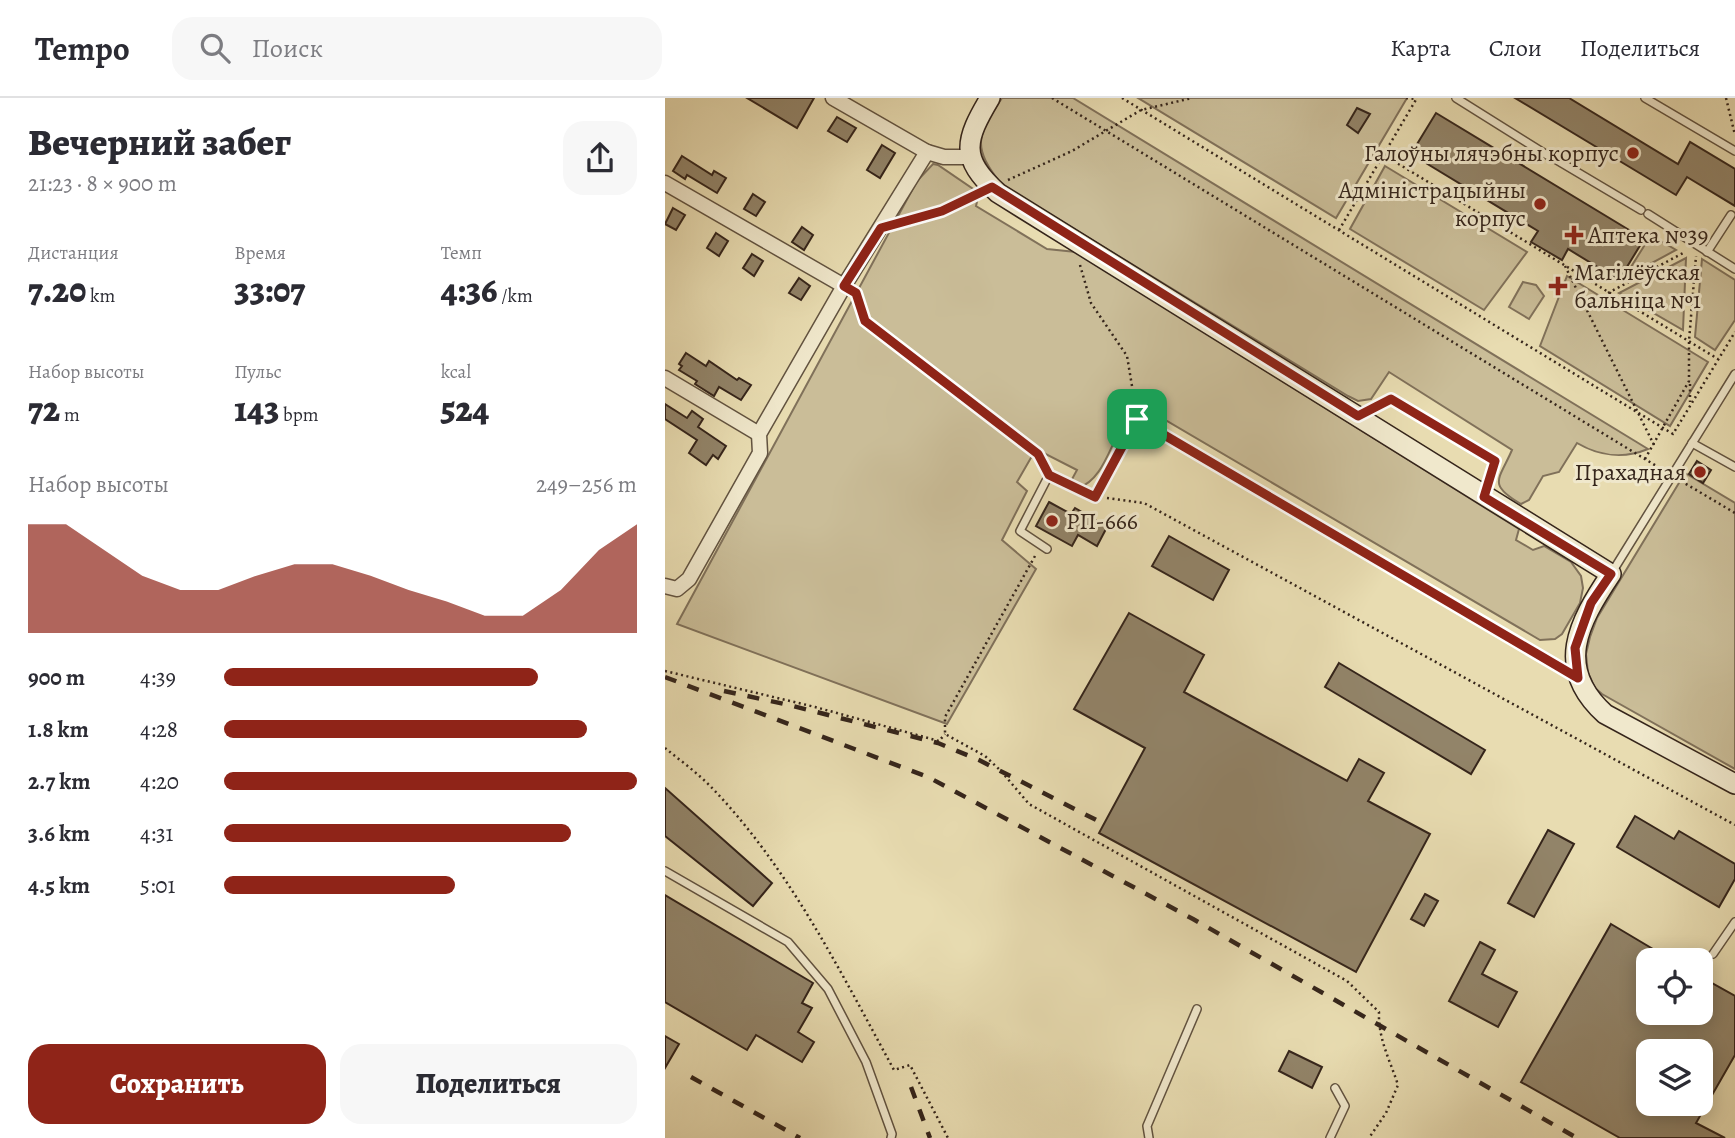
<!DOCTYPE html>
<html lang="ru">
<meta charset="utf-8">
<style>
body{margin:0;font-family:Alegreya,serif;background:#f7f7f7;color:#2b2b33;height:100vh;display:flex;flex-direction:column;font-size:26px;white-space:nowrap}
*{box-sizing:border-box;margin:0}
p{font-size:23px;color:#7c7c81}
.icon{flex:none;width:38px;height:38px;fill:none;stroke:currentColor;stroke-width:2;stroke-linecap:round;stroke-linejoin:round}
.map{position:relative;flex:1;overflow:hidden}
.side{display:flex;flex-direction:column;background:#fff;width:665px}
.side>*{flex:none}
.fabs{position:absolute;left:971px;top:850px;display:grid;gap:14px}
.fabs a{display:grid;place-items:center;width:77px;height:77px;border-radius:14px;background:#fff;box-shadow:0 4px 18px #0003;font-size:35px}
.pin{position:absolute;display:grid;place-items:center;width:60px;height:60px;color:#fff;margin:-30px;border-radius:14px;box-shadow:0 4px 10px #0006}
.round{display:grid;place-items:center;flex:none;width:74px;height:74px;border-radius:21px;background:#f7f7f7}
.summary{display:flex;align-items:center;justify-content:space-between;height:119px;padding:0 28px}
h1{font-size:38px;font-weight:800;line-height:52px}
.metrics{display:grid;grid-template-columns:repeat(3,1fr);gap:10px;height:119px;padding:7px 28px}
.metrics div{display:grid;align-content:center}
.metrics b{font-size:35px;font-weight:800}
.metrics small{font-size:19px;font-weight:400}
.metrics p{font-size:19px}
.chart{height:196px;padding:14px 28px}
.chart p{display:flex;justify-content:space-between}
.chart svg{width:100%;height:126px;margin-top:7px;fill:#8f2418;opacity:.7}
.action{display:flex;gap:14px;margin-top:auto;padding:14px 28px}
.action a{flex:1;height:80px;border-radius:21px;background:#8f2418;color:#fff;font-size:28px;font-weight:800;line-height:80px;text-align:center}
.action a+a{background:#f7f7f7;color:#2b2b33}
ul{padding:0 28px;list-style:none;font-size:23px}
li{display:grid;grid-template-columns:112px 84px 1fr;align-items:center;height:52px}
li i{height:18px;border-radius:9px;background:#8f2418}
header{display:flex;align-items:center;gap:42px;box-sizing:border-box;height:98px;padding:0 35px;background:#fff;border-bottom:2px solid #e1e1e2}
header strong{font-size:33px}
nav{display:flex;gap:38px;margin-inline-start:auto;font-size:24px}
.search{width:490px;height:63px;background:#f7f7f7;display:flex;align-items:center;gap:18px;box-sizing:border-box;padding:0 24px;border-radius:21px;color:#7c7c81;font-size:26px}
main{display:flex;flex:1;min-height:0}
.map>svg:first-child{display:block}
.green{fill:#cabd98;stroke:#80715a;stroke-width:2}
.building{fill:#928469;stroke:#35251b;stroke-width:2;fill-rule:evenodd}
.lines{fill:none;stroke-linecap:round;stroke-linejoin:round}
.service-casing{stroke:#625340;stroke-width:10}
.minor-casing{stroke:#625340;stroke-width:17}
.secondary-casing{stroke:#35251b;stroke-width:22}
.path{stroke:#35251b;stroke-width:2.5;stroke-dasharray:2 3.5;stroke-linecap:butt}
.service{stroke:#f0e8cc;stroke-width:7}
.minor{stroke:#f0e8cc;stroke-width:14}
.secondary{stroke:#f0e8cc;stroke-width:19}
.rail{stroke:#35251b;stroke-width:4.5;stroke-dasharray:12 12;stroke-linecap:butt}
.route-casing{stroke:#fff;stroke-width:14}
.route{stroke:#8f2418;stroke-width:9}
.poi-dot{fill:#8f2418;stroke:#f0e8cc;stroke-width:2.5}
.labels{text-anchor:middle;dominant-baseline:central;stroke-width:6;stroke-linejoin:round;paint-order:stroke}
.poi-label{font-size:24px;fill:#35251b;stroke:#f0e8cc;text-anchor:end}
</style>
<header>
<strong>Tempo</strong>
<div class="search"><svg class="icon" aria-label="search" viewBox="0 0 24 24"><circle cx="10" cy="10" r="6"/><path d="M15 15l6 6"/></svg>Поиск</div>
<nav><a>Карта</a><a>Слои</a><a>Поделиться</a></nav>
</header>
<main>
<section class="side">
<div class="summary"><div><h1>Вечерний забег</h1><p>21:23 · 8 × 900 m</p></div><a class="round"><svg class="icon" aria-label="share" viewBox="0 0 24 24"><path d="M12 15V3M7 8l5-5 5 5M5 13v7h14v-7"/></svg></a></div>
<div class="metrics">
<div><p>Дистанция</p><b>7.20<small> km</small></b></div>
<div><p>Время</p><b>33:07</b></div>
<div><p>Темп</p><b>4:36<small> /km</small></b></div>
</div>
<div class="metrics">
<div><p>Набор высоты</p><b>72<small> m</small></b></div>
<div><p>Пульс</p><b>143<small> bpm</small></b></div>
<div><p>kcal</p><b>524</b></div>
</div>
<div class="chart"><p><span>Набор высоты</span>249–256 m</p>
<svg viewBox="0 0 160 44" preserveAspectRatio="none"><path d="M0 44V6L10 6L20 15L30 24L40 29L50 29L60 24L70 20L80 20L90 24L100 29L110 33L120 38L130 38L140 29L150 15L160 6V44z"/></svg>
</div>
<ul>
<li><b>900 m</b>4:39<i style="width:76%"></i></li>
<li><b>1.8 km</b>4:28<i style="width:88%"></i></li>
<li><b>2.7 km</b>4:20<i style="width:100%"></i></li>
<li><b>3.6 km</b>4:31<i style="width:84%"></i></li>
<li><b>4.5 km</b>5:01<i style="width:56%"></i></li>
</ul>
<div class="action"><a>Сохранить</a><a>Поделиться</a></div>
</section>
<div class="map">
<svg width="1070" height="1040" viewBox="0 0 1070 1040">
<rect width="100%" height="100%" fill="#e8dcb1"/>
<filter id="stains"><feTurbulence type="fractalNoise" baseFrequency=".00286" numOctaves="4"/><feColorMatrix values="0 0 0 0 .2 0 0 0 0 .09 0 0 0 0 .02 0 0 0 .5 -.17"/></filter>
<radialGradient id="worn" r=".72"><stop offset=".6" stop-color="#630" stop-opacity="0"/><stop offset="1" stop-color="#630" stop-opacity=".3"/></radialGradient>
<g class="green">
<path d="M337,0H408L983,351C959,361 934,358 912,345L894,374L878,378L864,402L856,406C822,386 834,382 847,352L724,274L706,301L693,303L683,298L337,87C307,49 311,39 337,0Z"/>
<polygon points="473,0 742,0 671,120"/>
<path d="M268,66L273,67L314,95L311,108L382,151L411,154L854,431L851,442L868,452L879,448L906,464L916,478L918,490L915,505L897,536L890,541L875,542L461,299L449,322L453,336C443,355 435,383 413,390L406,383L412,372L371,351L352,384L362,393L337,442L371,471L282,626L12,526L252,83Z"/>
<polygon points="720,68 862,154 819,212 685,131"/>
<polygon points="986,137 1011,152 959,180"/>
<polygon points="1021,160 1018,232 954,195"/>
<polygon points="1037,161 1070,182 1070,222 1050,252 1030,239"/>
<polygon points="902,178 1043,264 1005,328 875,248"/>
<polygon points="858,184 871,187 879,198 864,221 844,209"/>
<polygon points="1020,375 1070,405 1070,671 937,596 930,590 923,575 921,556 925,539 932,520"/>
</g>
<g class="building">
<polygon points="82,0 149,0 132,30"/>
<polygon points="850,0 904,0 1013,66 1025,44 1070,71 1070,108 1022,79 1011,97"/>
<polygon points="692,10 705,16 693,35 682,27"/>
<polygon points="771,15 979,141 954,182 903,151 897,162 866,144 873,133 746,56"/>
<polygon points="172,19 191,30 182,44 163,33"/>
<polygon points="217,47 230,55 215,80 202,72"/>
<polygon points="17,58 47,77 49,73 61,80 52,95 22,77 20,81 8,73"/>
<polygon points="88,96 100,104 91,118 79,111"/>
<polygon points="8,110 20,117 11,132 0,126"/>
<polygon points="137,129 148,137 139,152 127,144"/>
<polygon points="51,135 63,143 54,158 42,150"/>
<polygon points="87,156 98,163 89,178 78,170"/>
<polygon points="134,180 145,188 136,202 124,195"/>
<polygon points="21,255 41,268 44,263 72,282 74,280 86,287 76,302 54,289 49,298 30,286 32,283 14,272 17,268 14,266"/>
<polygon points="0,306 22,320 27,313 38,321 33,329 61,348 53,361 48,357 41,367 24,355 32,342 0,321"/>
<polygon points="1032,363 1046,372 1038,385 1024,376"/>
<polygon points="384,404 406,416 410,410 442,429 432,448 413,437 407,448 371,428"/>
<polygon points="504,438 564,472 548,502 487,468"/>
<polygon points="464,515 539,557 519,594 682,683 694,661 719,675 703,703 765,736 691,874 434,735 480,650 409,611"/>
<polygon points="674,565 820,652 806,676 660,589"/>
<polygon points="0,690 107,785 88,808 0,738"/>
<polygon points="970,718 1009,741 1014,733 1070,766 1070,781 1054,809 952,749"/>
<polygon points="883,732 909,746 869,819 843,805"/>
<polygon points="760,796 773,803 759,828 746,821"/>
<polygon points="0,797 148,885 137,905 147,910 133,934 149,944 137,964 91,937 82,952 0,904"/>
<path d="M946,826L1008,863H984V915H1036V879L1070,898V957L1031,1025L1060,1040H955L856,984ZM984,954H1036V1006H984Z"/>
<polygon points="815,844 830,852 817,876 852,894 833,929 784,903"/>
<polygon points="0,938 14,946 0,970"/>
<polygon points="624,953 657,969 647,990 614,973"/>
</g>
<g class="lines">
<defs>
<g id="service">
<polyline points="791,0 882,57"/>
<polyline points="980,0 1070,53"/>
<polyline points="890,61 976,112"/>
<polyline points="983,116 1070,171"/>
<polyline points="1042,154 1066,117"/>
<polyline points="696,317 726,301 830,363 820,395"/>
<polyline points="1027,345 1070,369"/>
<polyline points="382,451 355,433 384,377 430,399 472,321 909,578"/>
<polyline points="946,476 1070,276"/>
<polyline points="0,773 123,844 163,891 201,964 227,1036 226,1040"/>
<polyline points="1048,856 1070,824"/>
<polyline points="484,1040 482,1028 532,911"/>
<polyline points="665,1040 680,1008 670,990"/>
</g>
<g id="minor">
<polyline points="168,0 262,54 279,59 304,59"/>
<polyline points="0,85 179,188"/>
<polyline points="0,280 94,336"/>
<polyline points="0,488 12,491 24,481 95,355 94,336 179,188 262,54"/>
</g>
<path id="secondary" d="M325,0C300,42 294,60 333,95L946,476C913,525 889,570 940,616L1070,686"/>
</defs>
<use href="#service" class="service-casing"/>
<use href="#minor" class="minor-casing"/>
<use href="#secondary" class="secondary-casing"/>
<g class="path">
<polyline points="387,0 998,372"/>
<polyline points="457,0 1008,336 1070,234"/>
<polyline points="741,0 752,1"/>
<polyline points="1061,0 1070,37"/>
<polyline points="719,57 1053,261"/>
<polyline points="343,82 407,53 476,12 527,0"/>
<polyline points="236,125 277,113 312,97"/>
<polyline points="674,132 752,0"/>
<polyline points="415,167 426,205 462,258 471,312"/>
<polyline points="900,168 989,347"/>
<polyline points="943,195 1020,154"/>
<polyline points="192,197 200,223 373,356 379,368"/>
<polyline points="1025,286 1025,304"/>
<polyline points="980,361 1024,283 1024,243 1031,158"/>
<polyline points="1016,383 1070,415"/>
<polyline points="442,400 479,405 1070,727"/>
<path d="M370,458L280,619V636L320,658L336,673L364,706L682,883L714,914C713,941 725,962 733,987L721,1015L704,1040"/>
<polyline points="0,573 150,609 274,643 280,636"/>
<path d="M0,650C16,663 34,676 49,692C126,773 176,875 229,972L245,967L283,1040"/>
</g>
<use href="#service" class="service"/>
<use href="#minor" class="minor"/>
<use href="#secondary" class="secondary"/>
<g class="rail">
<polyline points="0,579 263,679 528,821 912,1040"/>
<polyline points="59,593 124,607 273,645 314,662 439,726"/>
<polyline points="26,979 135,1040"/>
<polyline points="246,989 265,1040"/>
</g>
</g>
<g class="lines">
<defs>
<polygon id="route" points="327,89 693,318 726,301 830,363 819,399 946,476 926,505 910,550 913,580 472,321 430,399 384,377 373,356 200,223 191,195 179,188 216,130 277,113"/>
</defs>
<use href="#route" class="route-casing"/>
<use href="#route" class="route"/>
</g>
<g class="poi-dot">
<circle cx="968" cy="55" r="7"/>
<circle cx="875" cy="106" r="7"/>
<path d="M905.5 126.5h7v7h7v7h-7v7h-7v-7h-7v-7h7z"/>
<path d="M889.5 177.5h7v7h7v7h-7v7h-7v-7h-7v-7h7z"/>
<circle cx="1035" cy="374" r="7"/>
<circle cx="387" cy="423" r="7"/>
</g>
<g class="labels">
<g class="poi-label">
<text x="954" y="55">Галоўны лячэбны корпус</text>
<text x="861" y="92">Адміністрацыйны<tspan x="861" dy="28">корпус</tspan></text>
<text x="923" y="137" text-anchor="start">Аптека №39</text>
<text x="909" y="174" text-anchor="start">Магілёўская<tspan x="909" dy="28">бальніца №1</tspan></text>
<text x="1021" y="374">Прахадная</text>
<text x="401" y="423" text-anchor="start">РП-666</text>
</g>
</g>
<rect width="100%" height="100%" filter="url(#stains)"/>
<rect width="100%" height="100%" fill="url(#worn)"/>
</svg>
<div class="fabs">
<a><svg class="icon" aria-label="locate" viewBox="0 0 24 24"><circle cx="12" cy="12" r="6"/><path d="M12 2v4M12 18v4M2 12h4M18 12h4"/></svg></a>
<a><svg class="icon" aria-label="layers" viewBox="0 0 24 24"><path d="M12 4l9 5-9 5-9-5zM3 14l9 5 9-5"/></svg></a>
</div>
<div class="pin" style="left:472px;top:321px;background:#1e9e55"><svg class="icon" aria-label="arrive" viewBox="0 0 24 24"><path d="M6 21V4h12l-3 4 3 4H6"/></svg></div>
</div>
</main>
